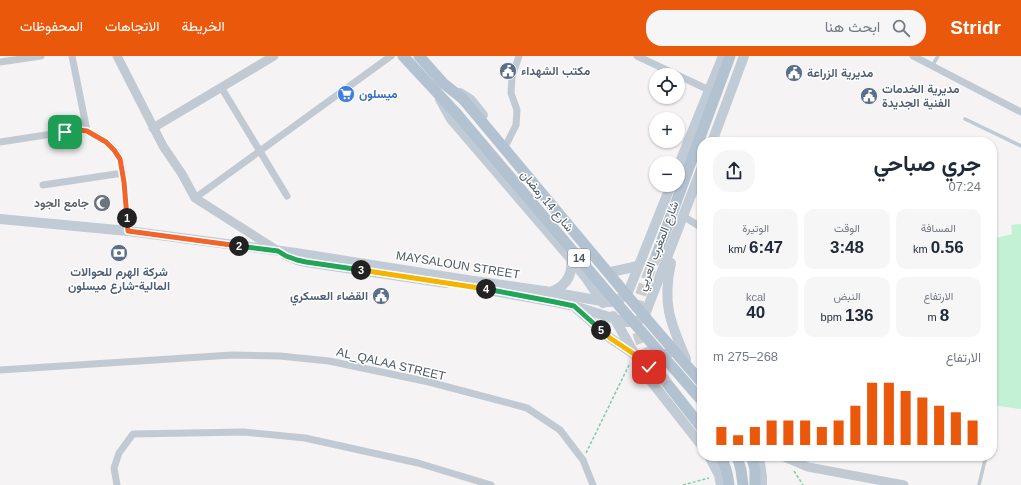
<!DOCTYPE html>
<html lang="ar">
<meta charset="utf-8">
<style>
body{margin:0;font-family:Helvetica,Vazirmatn,sans-serif;background:#f6f6f7;color:#1f2937;direction:rtl;height:100vh;display:flex;flex-direction:column;font-size:15px;white-space:nowrap}
*{box-sizing:border-box;margin:0}
p{font-size:13px;color:#747a83}
.icon{flex:none;width:22px;height:22px;fill:none;stroke:currentColor;stroke-width:2;stroke-linecap:round;stroke-linejoin:round}
.map{position:relative;flex:1;overflow:hidden;direction:ltr}
.details{position:absolute;left:697px;top:81px;width:300px;height:324px;display:flex;flex-direction:column;background:#fff;border-radius:16px;box-shadow:0 1px 3px #0004;direction:rtl}
.details>*{flex:none}
.fabs{position:absolute;left:649px;top:12px;display:grid;gap:8px}
.fabs a{display:grid;place-items:center;width:36px;height:36px;border-radius:50%;background:#fff;box-shadow:0 1px 3px #0004;font-size:20px}
.pin{position:absolute;display:grid;place-items:center;width:34px;height:34px;color:#fff;margin:-17px;border-radius:8px;box-shadow:0 2px 6px #0006}
.km{position:absolute;width:20px;height:20px;margin:-10px;border-radius:50%;background:#222;color:#fff;font-size:11px;line-height:20px;text-align:center}
.round{display:grid;place-items:center;flex:none;width:42px;height:42px;border-radius:16px;background:#f6f6f7}
.overview{display:flex;align-items:center;justify-content:space-between;height:68px;padding:0 16px}
h1{font-size:22px;font-weight:700;line-height:30px}
.figures{display:grid;grid-template-columns:repeat(3,1fr);gap:6px;height:68px;padding:4px 16px}
.figures div{display:grid;align-content:center;border-radius:10px;background:#f6f6f7;text-align:center}
.figures b{font-size:17px;font-weight:700}
.figures small{font-size:11px;font-weight:400}
.figures p{font-size:11px}
.chart{height:112px;padding:8px 16px}
.chart p{display:flex;justify-content:space-between}
.chart svg{width:100%;height:72px;margin-top:4px;stroke:#ea580c;stroke-width:6}
header{display:flex;align-items:center;gap:24px;box-sizing:border-box;height:56px;padding:0 20px;background:#ea580c;color:#fff}
header strong{font-size:19px}
nav{display:flex;gap:22px;margin-inline-start:auto;font-size:14px}
.search{width:280px;height:36px;background:#f6f6f7;display:flex;align-items:center;gap:10px;box-sizing:border-box;padding:0 14px;border-radius:16px;color:#747a83;font-size:15px}
.map>svg:first-child{display:block}
.green{fill:#c3f1d5}
.lines{fill:none;stroke-linecap:round;stroke-linejoin:round}
.primary-tunnel{stroke:#caccce;stroke-width:11;stroke-dasharray:11 5.5;stroke-linecap:butt}
.path{stroke:#7ad0a6;stroke-width:1.5;stroke-dasharray:3 2;stroke-linecap:butt}
.service{stroke:#c1cad2;stroke-width:3.5}
.minor{stroke:#c1cad2;stroke-width:7}
.tertiary{stroke:#c1cad2;stroke-width:9}
.secondary{stroke:#c1cbd6;stroke-width:10}
.primary{stroke:#b3c2d1;stroke-width:11}
.primary-bridge{stroke:#b3c2d1;stroke-width:11}
.split-1-casing{stroke:#fff;stroke-width:8}
.split-2-casing{stroke:#fff;stroke-width:8}
.split-3-casing{stroke:#fff;stroke-width:8}
.split-4-casing{stroke:#fff;stroke-width:8}
.split-5-casing{stroke:#fff;stroke-width:8}
.split-6-casing{stroke:#fff;stroke-width:8}
.split-1{stroke:#f0652b;stroke-width:5}
.split-2{stroke:#f0652b;stroke-width:5}
.split-3{stroke:#22a559;stroke-width:5}
.split-4{stroke:#f5b400;stroke-width:5}
.split-5{stroke:#22a559;stroke-width:5}
.split-6{stroke:#f5b400;stroke-width:5}
.labels{text-anchor:middle;dominant-baseline:central;stroke-width:3;stroke-linejoin:round;paint-order:stroke}
.shield{fill:#fff;stroke:#808990;stroke-width:1}
.shield-label{font-size:11px;font-weight:bold;fill:#4a5661}
.service-label{font-size:12px;font-weight:bold;fill:#4e5e75;stroke:#fff;text-anchor:start}
.shop-label{font-size:12px;font-weight:bold;fill:#366cbe;stroke:#fff;text-anchor:start}
.street-label{font-size:12px;fill:#4a5661;stroke:#fff}
.worship-label{font-size:12px;font-weight:bold;fill:#5b616d;stroke:#fff;text-anchor:end}
</style>
<header>
<strong>Stridr</strong>
<div class="search"><svg class="icon" aria-label="search" viewBox="0 0 24 24"><circle cx="10" cy="10" r="6"/><path d="M15 15l6 6"/></svg>ابحث هنا</div>
<nav><a>الخريطة</a><a>الاتجاهات</a><a>المحفوظات</a></nav>
</header>
<div class="map">
<svg width="1021" height="429" viewBox="0 0 1021 429">
<rect width="100%" height="100%" fill="#f5f3f3"/>
<polygon class="green" points="1021,168 1021,353 1019,353 992,349 992,183 1012,178 1011,169"/>
<g class="lines">
<path class="primary-tunnel" d="M657,198C646,225 628,257 641,286C647,302 659,316 669,330"/>
<g class="path">
<polyline points="586,397 630,307"/>
<polyline points="794,415 803,429"/>
<polyline points="683,429 709,422"/>
</g>
<g class="service">
<polyline points="932,10 938,0"/>
<polyline points="965,63 1021,90"/>
<polyline points="992,368 993,374 992,379"/>
<polyline points="979,429 986,400"/>
</g>
<g class="minor">
<polyline points="72,0 87,75"/>
<polyline points="637,0 709,34"/>
<polyline points="913,0 1021,56"/>
<polyline points="0,6 41,0"/>
<polyline points="221,31 287,140"/>
<path d="M0,86L78,74C94,76 113,87 120,102C122,106 122,112 123,117C125,136 126,156 128,175"/>
<polyline points="506,89 516,69 517,54 511,37 512,21 519,0"/>
<polyline points="43,129 123,117"/>
<polyline points="195,142 391,0"/>
<polyline points="683,160 702,172"/>
<polyline points="0,314 232,299 280,300 329,305 429,326 527,352 560,374 583,404 593,429"/>
<polyline points="117,429 114,412 119,397 133,378 244,376 305,382 418,407 491,429"/>
</g>
<g class="tertiary">
<polyline points="117,0 163,90 182,118 195,142 278,195"/>
<polyline points="153,72 274,0"/>
<polyline points="782,400 808,411 904,429"/>
</g>
<g class="secondary">
<polyline points="460,37 471,44 483,59"/>
<polyline points="440,43 451,63 571,203 586,222 603,247"/>
<polyline points="712,86 744,0"/>
<polyline points="678,111 723,0"/>
<path d="M0,163L128,175L296,197L467,224L551,236L607,246C617,246 624,242 629,234L671,129"/>
<polyline points="285,199 297,204 306,206 446,227"/>
<path d="M671,207C662,247 670,266 686,303"/>
<polyline points="611,216 638,210"/>
<polyline points="482,233 555,246 574,250 625,266 634,266 641,263 646,256 702,111"/>
<path d="M551,236C566,230 573,219 571,203"/>
<polyline points="577,253 610,282 634,298"/>
<polyline points="613,260 647,320 702,390"/>
<path d="M647,320C650,306 655,300 669,297"/>
<polyline points="709,400 719,419 721,429"/>
<polyline points="759,400 762,421 762,429"/>
</g>
<g class="primary">
<polyline points="403,0 457,58"/>
<polyline points="419,0 443,27 463,43"/>
<polyline points="657,198 730,0"/>
<polyline points="669,330 702,372"/>
<path d="M720,400C725,408 728,419 729,429"/>
<polyline points="737,400 741,414 743,429"/>
<polyline points="751,400 755,413 755,429"/>
</g>
<g class="primary-bridge">
<polyline points="463,43 651,268 702,327"/>
<polyline points="457,58 621,252 702,345"/>
</g>
</g>
<g class="lines">
<defs>
<polyline id="split-1" points="65,76 78,74 87,75 106,86 114,94 120,103 124,126 127,162"/>
<polyline id="split-2" points="127,162 128,175 239,190"/>
<polyline id="split-3" points="239,190 278,195 286,200 297,204 306,206 361,214"/>
<polyline id="split-4" points="361,214 486,233"/>
<polyline id="split-5" points="486,233 555,246 574,250 601,274"/>
<polyline id="split-6" points="601,274 610,282 634,298 647,320 649,311"/>
</defs>
<use href="#split-1" class="split-1-casing"/>
<use href="#split-2" class="split-2-casing"/>
<use href="#split-3" class="split-3-casing"/>
<use href="#split-4" class="split-4-casing"/>
<use href="#split-5" class="split-5-casing"/>
<use href="#split-6" class="split-6-casing"/>
<use href="#split-1" class="split-1"/>
<use href="#split-2" class="split-2"/>
<use href="#split-3" class="split-3"/>
<use href="#split-4" class="split-4"/>
<use href="#split-5" class="split-5"/>
<use href="#split-6" class="split-6"/>
</g>
<defs>
<symbol id="civic-disc" viewBox="-11 -11 22 22"><circle r="9.5" fill="#5c6f8a" stroke="#fff"/><path d="M-.6-6.5H3V-4.5H.6V-3L4-1V1h2V6H-6V1h2V-1L-.6-3ZM-1.2 2.5V6h2.4V2.5Z" fill="#fff"/></symbol>
<symbol id="supermarket-disc" viewBox="-11 -11 22 22"><circle r="9.5" fill="#3f7fe0" stroke="#fff"/><path d="M-6-5.5h2.5l.6 2H6L4.5 2H-2.5L-4.4-4H-6ZM-1.5 3.2a1.3 1.3 0 1 0 .1 0ZM3 3.2a1.3 1.3 0 1 0 .1 0Z" fill="#fff"/></symbol>
<symbol id="mosque-disc" viewBox="-11 -11 22 22"><circle r="9.5" fill="#6b7280" stroke="#fff"/><path d="M3.5-4.9A6 6 0 1 0 3.5 4.9A5 5 0 1 1 3.5-4.9Z" fill="#fff"/></symbol>
<symbol id="bank-disc" viewBox="-11 -11 22 22"><circle r="9.5" fill="#5c6f8a" stroke="#fff"/><path d="M-6-4H6V4H-6ZM0-2.3a2.3 2.3 0 1 0 0 4.6a2.3 2.3 0 1 0 0-4.6Z" fill="#fff"/></symbol>
</defs>
<g fill-rule="evenodd">
<use href="#civic-disc" x="498" y="5" width="20" height="20"/>
<use href="#civic-disc" x="784" y="7" width="20" height="20"/>
<use href="#supermarket-disc" x="336" y="28" width="20" height="20"/>
<use href="#civic-disc" x="859" y="30" width="20" height="20"/>
<use href="#mosque-disc" x="92" y="137" width="20" height="20"/>
<use href="#bank-disc" x="109" y="187" width="20" height="20"/>
<use href="#civic-disc" x="371" y="230" width="20" height="20"/>
</g>
<g class="labels">
<rect class="shield" x="568" y="193" width="22" height="18" rx="3"/>
<g class="shield-label">
<text x="579" y="202">14</text>
</g>
<g class="service-label">
<text x="521" y="15">مكتب الشهداء</text>
<text x="807" y="17">مديرية الزراعة</text>
<text x="882" y="33">مديرية الخدمات<tspan x="882" dy="14">الفنية الجديدة</tspan></text>
<text x="119" y="216" text-anchor="middle">شركة الهرم للحوالات<tspan x="119" dy="14">المالية-شارع ميسلون</tspan></text>
<text x="368" y="240" text-anchor="end">القضاء العسكري</text>
</g>
<g class="shop-label">
<text x="359" y="38">ميسلون</text>
</g>
<g class="street-label">
<text transform="translate(547 145) rotate(50)">شارع 14 رمضان</text>
<text transform="translate(658 190) rotate(-69)">شارع المغرب العربي</text>
<text transform="translate(458 209) rotate(9)">MAYSALOUN STREET</text>
<text transform="translate(391 308) rotate(13)">AL_QALAA STREET</text>
</g>
<g class="worship-label">
<text x="89" y="147">جامع الجود</text>
</g>
</g>
</svg>
<div class="fabs">
<a><svg class="icon" aria-label="locate" viewBox="0 0 24 24"><circle cx="12" cy="12" r="6"/><path d="M12 2v4M12 18v4M2 12h4M18 12h4"/></svg></a>
<a>+</a>
<a>−</a>
</div>
<div class="pin" style="left:65px;top:76px;background:#1e9e55"><svg class="icon" aria-label="arrive" viewBox="0 0 24 24"><path d="M6 21V4h12l-3 4 3 4H6"/></svg></div>
<div class="pin" style="left:649px;top:311px;background:#d93025"><svg class="icon" aria-label="check" viewBox="0 0 24 24"><path d="M5 12l5 5 9-10"/></svg></div>
<b class="km" style="left:127px;top:162px">1</b>
<b class="km" style="left:239px;top:190px">2</b>
<b class="km" style="left:361px;top:214px">3</b>
<b class="km" style="left:486px;top:233px">4</b>
<b class="km" style="left:601px;top:274px">5</b>
<section class="details">
<div class="overview"><div><h1>جري صباحي</h1><p>07:24</p></div><a class="round"><svg class="icon" aria-label="share" viewBox="0 0 24 24"><path d="M12 15V3M7 8l5-5 5 5M5 13v7h14v-7"/></svg></a></div>
<div class="figures">
<div><p>المسافة</p><b>0.56<small> km</small></b></div>
<div><p>الوقت</p><b>3:48</b></div>
<div><p>الوتيرة</p><b>6:47<small> /km</small></b></div>
</div>
<div class="figures">
<div><p>الارتفاع</p><b>8<small> m</small></b></div>
<div><p>النبض</p><b>136<small> bpm</small></b></div>
<div><p>kcal</p><b>40</b></div>
</div>
<div class="chart"><p><span>الارتفاع</span>268–275 m</p>
<svg viewBox="0 0 160 44" preserveAspectRatio="none"><path d="M5 44V33M15 44V38M25 44V33M35 44V29M45 44V29M55 44V29M65 44V33M75 44V29M85 44V20M95 44V6M105 44V6M115 44V11M125 44V15M135 44V20M145 44V24M155 44V29"/></svg>
</div>
</section>
</div>
